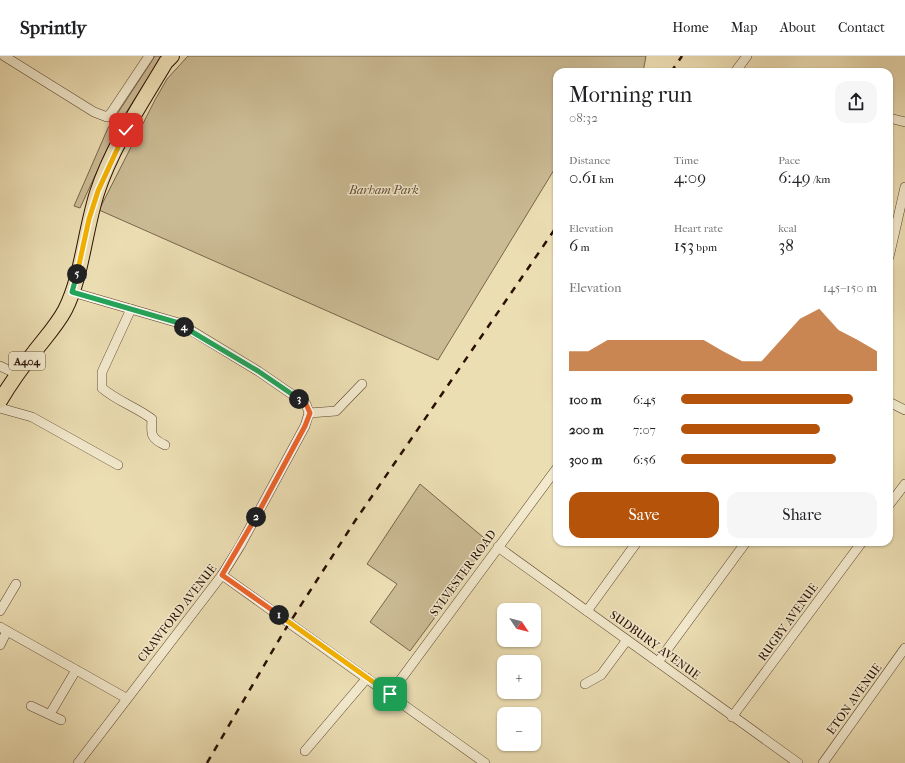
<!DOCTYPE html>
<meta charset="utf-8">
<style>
body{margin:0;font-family:"IM FELL French Canon",serif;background:#f6f6f6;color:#202124;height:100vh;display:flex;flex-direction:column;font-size:15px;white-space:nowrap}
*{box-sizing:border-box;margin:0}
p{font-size:13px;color:#757577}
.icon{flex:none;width:22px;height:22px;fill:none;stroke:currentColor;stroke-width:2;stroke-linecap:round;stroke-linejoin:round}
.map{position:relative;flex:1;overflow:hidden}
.panel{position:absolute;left:553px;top:12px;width:340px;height:478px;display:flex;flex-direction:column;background:#fff;border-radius:12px;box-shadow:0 1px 3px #0004}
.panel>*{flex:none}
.needle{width:26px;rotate:125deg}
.tools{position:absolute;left:497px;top:547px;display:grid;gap:8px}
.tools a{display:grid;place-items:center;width:44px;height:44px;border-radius:8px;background:#fff;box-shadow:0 1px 3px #0004;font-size:20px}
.pin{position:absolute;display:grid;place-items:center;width:34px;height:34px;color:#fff;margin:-17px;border-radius:8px;box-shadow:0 2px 6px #0006}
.km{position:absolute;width:20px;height:20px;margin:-10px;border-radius:50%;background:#222;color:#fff;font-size:11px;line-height:20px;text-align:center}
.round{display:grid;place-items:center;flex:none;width:42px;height:42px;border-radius:12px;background:#f6f6f6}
.headline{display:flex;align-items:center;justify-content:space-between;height:68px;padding:0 16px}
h1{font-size:22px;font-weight:600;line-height:30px}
.figures{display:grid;grid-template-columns:repeat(3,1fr);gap:6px;height:68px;padding:4px 16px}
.figures div{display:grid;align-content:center}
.figures b{font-size:17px;font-weight:600}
.figures small{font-size:11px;font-weight:400}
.figures p{font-size:11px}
.chart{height:112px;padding:8px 16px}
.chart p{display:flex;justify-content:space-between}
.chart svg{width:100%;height:72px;margin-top:4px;fill:#b45309;opacity:.7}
.action{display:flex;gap:8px;margin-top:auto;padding:8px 16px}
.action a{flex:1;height:46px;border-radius:12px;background:#b45309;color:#fff;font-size:16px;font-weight:600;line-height:46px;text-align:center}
.action a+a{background:#f6f6f6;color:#202124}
ul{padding:0 16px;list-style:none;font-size:13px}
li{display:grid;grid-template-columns:64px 48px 1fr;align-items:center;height:30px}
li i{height:10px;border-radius:5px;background:#b45309}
header{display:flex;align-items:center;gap:24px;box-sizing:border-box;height:56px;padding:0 20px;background:#fff;border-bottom:1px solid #e0e0e0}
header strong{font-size:19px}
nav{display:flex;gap:22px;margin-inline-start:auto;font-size:14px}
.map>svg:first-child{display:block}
.green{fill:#cbbb95;stroke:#7a654c}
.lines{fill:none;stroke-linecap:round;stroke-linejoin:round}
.minor-casing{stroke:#5a432e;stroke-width:10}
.primary-casing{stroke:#2a0f02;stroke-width:16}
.minor{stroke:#f3eace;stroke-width:9}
.primary{stroke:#ecdeb3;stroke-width:14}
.rail{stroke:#2a0f02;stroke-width:2.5;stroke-dasharray:7 7;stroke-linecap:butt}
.split-1-casing{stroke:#fff;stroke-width:8}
.split-2-casing{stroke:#fff;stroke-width:8}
.split-3-casing{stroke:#fff;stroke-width:8}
.split-4-casing{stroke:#fff;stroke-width:8}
.split-5-casing{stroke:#fff;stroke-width:8}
.split-6-casing{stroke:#fff;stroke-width:8}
.split-1{stroke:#f5b400;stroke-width:5}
.split-2{stroke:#f0652b;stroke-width:5}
.split-3{stroke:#f0652b;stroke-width:5}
.split-4{stroke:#22a559;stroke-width:5}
.split-5{stroke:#22a559;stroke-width:5}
.split-6{stroke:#f5b400;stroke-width:5}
.labels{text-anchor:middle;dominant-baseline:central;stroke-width:3;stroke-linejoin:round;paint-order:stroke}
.shield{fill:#f3eace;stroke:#66513f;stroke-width:1}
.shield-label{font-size:11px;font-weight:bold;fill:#2a0f02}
.park-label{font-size:12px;font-style:italic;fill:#624b35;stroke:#f3eace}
.street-label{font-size:12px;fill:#2a0f02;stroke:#f3eace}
</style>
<header>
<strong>Sprintly</strong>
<nav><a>Home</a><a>Map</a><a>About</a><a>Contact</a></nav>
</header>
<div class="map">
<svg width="905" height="707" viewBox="0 0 905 707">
<rect width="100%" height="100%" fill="#ecdeb3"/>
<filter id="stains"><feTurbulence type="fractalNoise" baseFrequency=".005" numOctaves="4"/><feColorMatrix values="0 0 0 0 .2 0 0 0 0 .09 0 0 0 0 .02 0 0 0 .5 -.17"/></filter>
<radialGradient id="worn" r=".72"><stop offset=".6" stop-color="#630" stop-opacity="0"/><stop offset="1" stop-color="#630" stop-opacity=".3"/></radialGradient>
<g class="green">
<polygon points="155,0 162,0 120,66 80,152 74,150 108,72"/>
<polygon points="188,0 646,0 643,16 557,16 557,109 438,304 99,154 155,44 167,23"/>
<polygon points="420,428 490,487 410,595 370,566 397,528 367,508"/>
</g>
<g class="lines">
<defs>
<g id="minor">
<polyline points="4,0 94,56 107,61 111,57 149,0"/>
<polyline points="735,16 747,0"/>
<polyline points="889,62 905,66"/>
<polyline points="889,201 905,131"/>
<polyline points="72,236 179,267 258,315 306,348 309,357"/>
<path d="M131,253L102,316V332C117,345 136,351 152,363C151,378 150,382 165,389"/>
<polyline points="0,310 17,318"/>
<polyline points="889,346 905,354"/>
<polyline points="0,352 32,361 118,409"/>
<polyline points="309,357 336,355 362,328"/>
<polyline points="889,449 905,428"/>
<polyline points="498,491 798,707"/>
<polyline points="222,519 485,707"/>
<polyline points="0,555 16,528"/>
<polyline points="587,555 637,486"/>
<polyline points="0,571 126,642"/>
<polyline points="0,589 7,575"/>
<polyline points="658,606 746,486"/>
<polyline points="585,628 601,619 627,584"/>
<polyline points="390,638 557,412"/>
<polyline points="31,650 61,664"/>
<polyline points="50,658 76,614"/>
<polyline points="732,661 862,486"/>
<polyline points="305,695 367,622"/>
<polyline points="78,707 222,519 240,490 305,370 309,357"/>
<polyline points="823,707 905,592"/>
</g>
<path id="primary" d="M0,345C10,328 22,311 35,295C45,282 57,269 65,254C82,221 85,174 97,137C112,91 141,48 166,6L172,0"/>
</defs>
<use href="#minor" class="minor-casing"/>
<use href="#primary" class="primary-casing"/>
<use href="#minor" class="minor"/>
<use href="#primary" class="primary"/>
<g class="rail">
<polyline points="671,16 682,0"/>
<polyline points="207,707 283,577 355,465 557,170"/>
</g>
</g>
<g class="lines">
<defs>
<polyline id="split-1" points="279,559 390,638"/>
<polyline id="split-2" points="256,461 222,519 279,559"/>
<polyline id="split-3" points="256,461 305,370 310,357 306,348 299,343"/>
<polyline id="split-4" points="184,271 258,315 299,343"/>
<polyline id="split-5" points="77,218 72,236 179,267 184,271"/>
<polyline id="split-6" points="77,218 89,163 98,135 126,74"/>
</defs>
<use href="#split-1" class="split-1-casing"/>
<use href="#split-2" class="split-2-casing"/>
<use href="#split-3" class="split-3-casing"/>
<use href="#split-4" class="split-4-casing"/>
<use href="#split-5" class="split-5-casing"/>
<use href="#split-6" class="split-6-casing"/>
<use href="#split-1" class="split-1"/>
<use href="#split-2" class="split-2"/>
<use href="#split-3" class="split-3"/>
<use href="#split-4" class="split-4"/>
<use href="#split-5" class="split-5"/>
<use href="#split-6" class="split-6"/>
</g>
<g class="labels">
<rect class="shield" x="9" y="296" width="36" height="18" rx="3"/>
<g class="shield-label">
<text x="27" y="305">A404</text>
</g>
<g class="park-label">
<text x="384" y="134">Barham Park</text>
</g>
<g class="street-label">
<text transform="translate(463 517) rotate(-54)">SYLVESTER ROAD</text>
<text transform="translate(177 557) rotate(-52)">CRAWFORD AVENUE</text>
<text transform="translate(788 566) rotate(-54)">RUGBY AVENUE</text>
<text transform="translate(655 589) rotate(36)">SUDBURY AVENUE</text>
<text transform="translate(854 643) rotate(-54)">ETON AVENUE</text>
</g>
</g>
<rect width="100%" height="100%" filter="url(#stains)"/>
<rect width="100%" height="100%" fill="url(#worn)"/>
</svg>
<div class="tools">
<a><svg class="needle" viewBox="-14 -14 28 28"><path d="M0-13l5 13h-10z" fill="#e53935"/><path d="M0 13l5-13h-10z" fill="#757577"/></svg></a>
<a>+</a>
<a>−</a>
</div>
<div class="pin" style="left:390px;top:638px;background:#1e9e55"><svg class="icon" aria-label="arrive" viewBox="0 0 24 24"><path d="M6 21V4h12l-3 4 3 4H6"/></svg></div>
<div class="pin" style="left:126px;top:74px;background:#d93025"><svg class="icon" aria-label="check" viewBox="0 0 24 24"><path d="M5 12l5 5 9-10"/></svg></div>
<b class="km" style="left:279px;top:559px">1</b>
<b class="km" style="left:256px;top:461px">2</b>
<b class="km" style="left:299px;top:343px">3</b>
<b class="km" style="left:184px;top:271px">4</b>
<b class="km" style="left:77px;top:218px">5</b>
<section class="panel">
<div class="headline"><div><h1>Morning run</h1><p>08:32</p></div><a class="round"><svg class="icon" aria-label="share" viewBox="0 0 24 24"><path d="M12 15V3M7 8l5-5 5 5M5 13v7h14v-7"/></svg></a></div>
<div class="figures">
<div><p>Distance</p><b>0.61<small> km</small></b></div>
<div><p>Time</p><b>4:09</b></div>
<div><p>Pace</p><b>6:49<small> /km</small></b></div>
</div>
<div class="figures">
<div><p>Elevation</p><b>6<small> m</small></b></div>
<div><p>Heart rate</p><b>153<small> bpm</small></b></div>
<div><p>kcal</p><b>38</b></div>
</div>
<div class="chart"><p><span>Elevation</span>145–150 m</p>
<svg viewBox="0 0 160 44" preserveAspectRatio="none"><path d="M0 44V32L10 32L20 25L30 25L40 25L50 25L60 25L70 25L80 32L90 38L100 38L110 25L120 12L130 6L140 19L150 25L160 32V44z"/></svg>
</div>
<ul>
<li><b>100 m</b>6:45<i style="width:88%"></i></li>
<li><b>200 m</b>7:07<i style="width:71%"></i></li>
<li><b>300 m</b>6:56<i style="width:79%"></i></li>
</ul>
<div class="action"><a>Save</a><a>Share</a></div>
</section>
</div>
